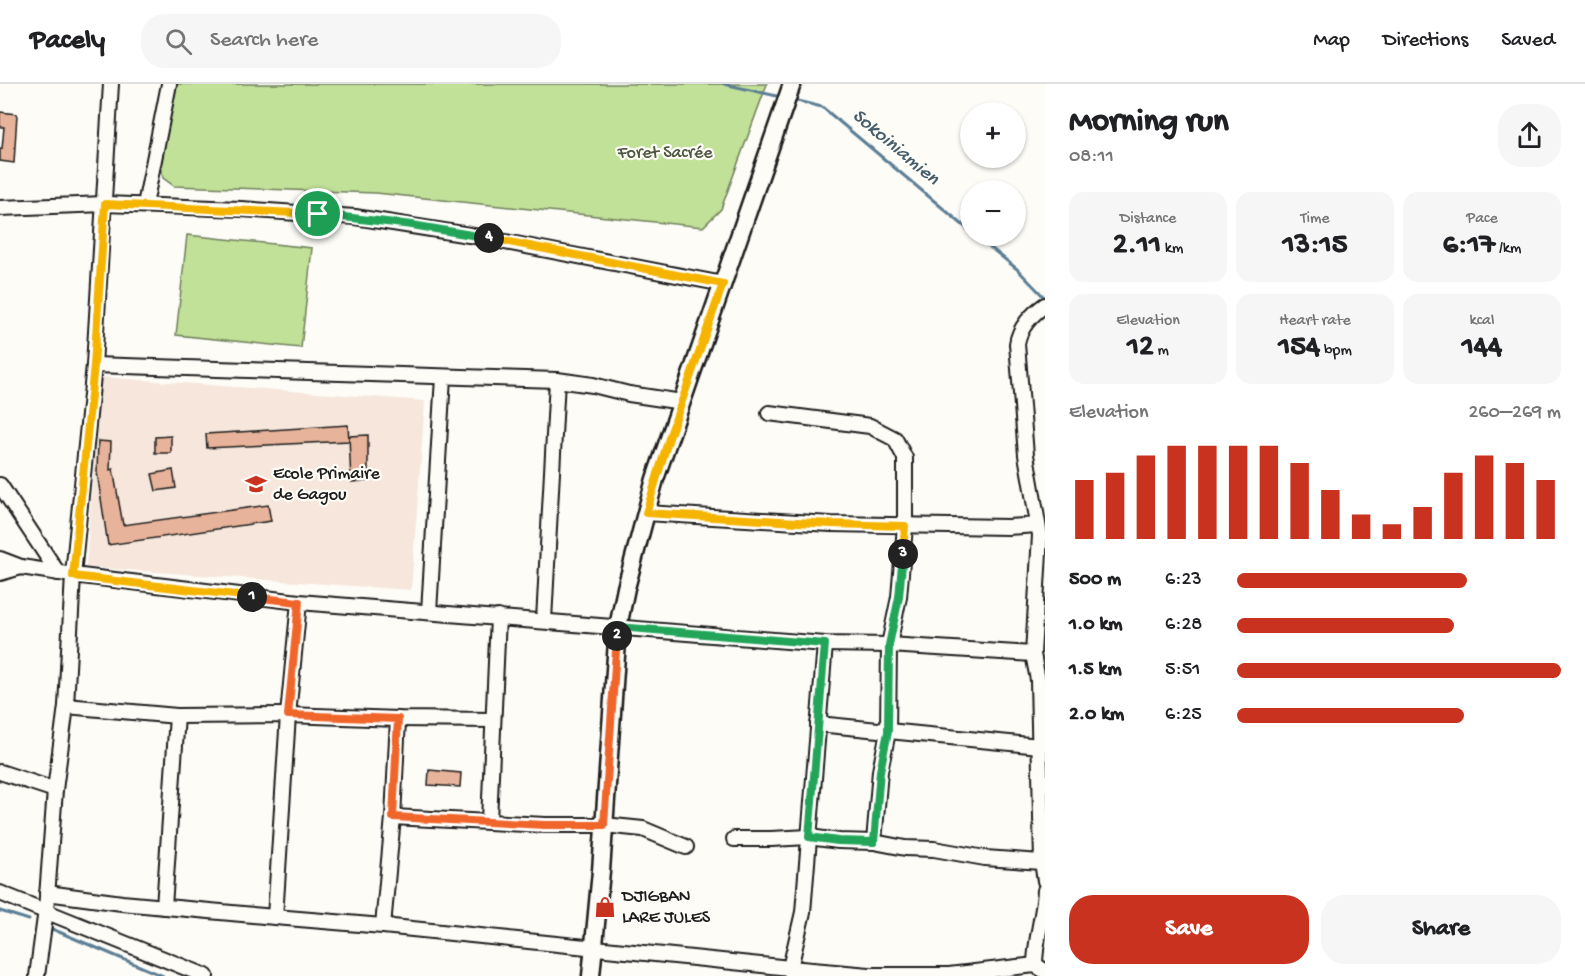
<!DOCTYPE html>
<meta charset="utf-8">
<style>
body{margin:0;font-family:"Gochi Hand",sans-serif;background:#f6f6f6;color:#202124;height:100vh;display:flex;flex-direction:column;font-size:22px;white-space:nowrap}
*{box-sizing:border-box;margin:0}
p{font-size:20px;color:#757577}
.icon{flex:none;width:33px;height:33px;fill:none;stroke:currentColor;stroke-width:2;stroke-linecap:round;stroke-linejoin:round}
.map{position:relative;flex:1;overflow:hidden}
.sheet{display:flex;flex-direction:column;background:#fff;width:540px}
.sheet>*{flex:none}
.buttons{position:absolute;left:960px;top:18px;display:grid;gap:12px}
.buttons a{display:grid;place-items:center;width:66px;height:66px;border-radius:50%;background:#fff;box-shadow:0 2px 4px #0004;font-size:30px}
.pin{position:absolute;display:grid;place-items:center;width:51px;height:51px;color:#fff;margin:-26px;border:3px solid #fff;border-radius:50%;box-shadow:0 2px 6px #0007}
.km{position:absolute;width:30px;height:30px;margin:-15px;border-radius:50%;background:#222;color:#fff;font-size:16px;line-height:30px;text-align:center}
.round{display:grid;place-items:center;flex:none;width:63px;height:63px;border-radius:24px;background:#f6f6f6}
.head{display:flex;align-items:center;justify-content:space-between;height:102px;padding:0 24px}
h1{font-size:33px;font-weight:800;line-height:45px}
.metrics{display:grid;grid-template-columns:repeat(3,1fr);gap:9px;height:102px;padding:6px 24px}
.metrics div{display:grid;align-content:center;border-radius:15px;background:#f6f6f6;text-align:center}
.metrics b{font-size:30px;font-weight:800}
.metrics small{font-size:16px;font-weight:400}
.metrics p{font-size:16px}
.chart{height:168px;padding:12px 24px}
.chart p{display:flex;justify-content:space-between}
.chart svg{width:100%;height:108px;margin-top:6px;stroke:#c8321e;stroke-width:6}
.action{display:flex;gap:12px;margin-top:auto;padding:12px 24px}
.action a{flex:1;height:69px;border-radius:24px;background:#c8321e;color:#fff;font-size:24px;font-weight:800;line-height:69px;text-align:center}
.action a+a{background:#f6f6f6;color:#202124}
ul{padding:0 24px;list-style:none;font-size:20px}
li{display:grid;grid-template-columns:96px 72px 1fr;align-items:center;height:45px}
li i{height:15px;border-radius:8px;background:#c8321e}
header{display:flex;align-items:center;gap:36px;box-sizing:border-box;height:84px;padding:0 30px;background:#fff;border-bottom:2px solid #e0e0e0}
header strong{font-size:28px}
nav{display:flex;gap:33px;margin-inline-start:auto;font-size:21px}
.search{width:420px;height:54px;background:#f6f6f6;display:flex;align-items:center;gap:15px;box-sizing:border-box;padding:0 21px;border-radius:24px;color:#757577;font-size:22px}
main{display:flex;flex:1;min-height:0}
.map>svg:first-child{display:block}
.built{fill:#f6e6db}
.green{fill:#c1e098;stroke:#6e7e5a;stroke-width:1.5}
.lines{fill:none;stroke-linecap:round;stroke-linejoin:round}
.stream{stroke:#5b7e95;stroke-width:3}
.building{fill:#e7b39a;stroke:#1c1c1c;stroke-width:1.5}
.minor-casing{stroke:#1c1c1c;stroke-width:18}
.major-casing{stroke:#1c1c1c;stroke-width:21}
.minor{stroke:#fdfcf7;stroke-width:14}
.major{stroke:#fdfcf7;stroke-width:16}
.split-1-casing{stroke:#fff;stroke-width:12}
.split-2-casing{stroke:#fff;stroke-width:12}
.split-3-casing{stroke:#fff;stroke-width:12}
.split-4-casing{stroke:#fff;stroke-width:12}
.split-5-casing{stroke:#fff;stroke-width:12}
.split-1{stroke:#f5b400;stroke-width:8}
.split-2{stroke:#f0652b;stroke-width:8}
.split-3{stroke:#22a559;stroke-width:8}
.split-4{stroke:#f5b400;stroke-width:8}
.split-5{stroke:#22a559;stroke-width:8}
.labels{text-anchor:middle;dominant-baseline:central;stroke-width:4.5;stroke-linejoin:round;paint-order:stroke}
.park-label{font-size:18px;fill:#4e5741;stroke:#fdfcf7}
.poi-label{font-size:18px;fill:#1c1c1c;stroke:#fdfcf7;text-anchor:start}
.water-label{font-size:20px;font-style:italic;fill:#465e6c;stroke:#fdfcf7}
</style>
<header>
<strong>Pacely</strong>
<div class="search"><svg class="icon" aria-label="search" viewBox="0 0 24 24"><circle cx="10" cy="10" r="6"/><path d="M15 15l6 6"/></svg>Search here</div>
<nav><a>Map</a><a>Directions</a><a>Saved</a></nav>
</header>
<main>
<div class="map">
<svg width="1045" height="892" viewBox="0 0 1045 892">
<rect width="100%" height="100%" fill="#fdfcf7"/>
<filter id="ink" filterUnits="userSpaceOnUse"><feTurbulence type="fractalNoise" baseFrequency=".0167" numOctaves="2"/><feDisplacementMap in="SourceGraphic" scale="12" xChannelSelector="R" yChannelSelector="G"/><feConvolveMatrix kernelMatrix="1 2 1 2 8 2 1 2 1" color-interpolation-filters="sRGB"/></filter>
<g filter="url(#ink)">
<polygon class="built" points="100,293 425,317 411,506 86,483"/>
<g class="green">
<polygon points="175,0 767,0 721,125 703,143 376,109 174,102 163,94 159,74"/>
<polygon points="187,151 312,164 301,264 176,251"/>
</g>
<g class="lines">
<g class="stream">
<polyline points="724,0 781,13"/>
<polyline points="793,16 822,23 970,147"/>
<polyline points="976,152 1017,185 1045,214"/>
<polyline points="0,827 29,836"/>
<polyline points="52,845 163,892"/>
</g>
</g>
<g class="building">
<polygon points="0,28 17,30 14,79 0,77 0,65 2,65 4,43 0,43"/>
<polygon points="348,341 349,357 207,364 206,350"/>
<polygon points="368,351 368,397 351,398 349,352"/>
<polygon points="171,352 171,369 155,369 155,353"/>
<polygon points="98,357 111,358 110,386 113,385 123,441 268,421 271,437 108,461 97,388"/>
<polygon points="173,386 176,404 156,407 152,390"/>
<polygon points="429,686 461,689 460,703 428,701"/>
</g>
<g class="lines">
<defs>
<g id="minor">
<polyline points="145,121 169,0"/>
<polyline points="0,124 105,120 241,125 355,133 469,151 723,200"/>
<path d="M1045,221C1032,230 1019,244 1017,260L1026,371L1040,451L1033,570L1038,596L1042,778L1045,797"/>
<polyline points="94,281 557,296 593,301 629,310 682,318"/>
<polyline points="0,401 58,489"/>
<polyline points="646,429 831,440 1008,443 1037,441"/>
<polyline points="0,475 21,483 73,491 299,518 825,560 889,561 1033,570"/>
<polyline points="0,489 21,483"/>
<polyline points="429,528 443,293"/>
<polyline points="544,536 557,296"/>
<polyline points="66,622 177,632 288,631 398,635 493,636"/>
<polyline points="818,640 1040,662"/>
<polyline points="0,688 55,706"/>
<polyline points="393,733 545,741 604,741 643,745 686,763"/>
<polyline points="489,737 498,533"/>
<polyline points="734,755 771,755 809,753 839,757 874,758 880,687 888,648 889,561 899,513 905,442 905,374 895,355 870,342 769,329"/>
<polyline points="874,758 905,764 934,765 985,774 1042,778"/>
<polyline points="0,809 206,892"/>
<polyline points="47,809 122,819 275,833 288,631 299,518"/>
<polyline points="164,823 177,632"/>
<polyline points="275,833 383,842 790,884 869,891 949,891 1035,881 1045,887"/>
<polyline points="383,842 393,733 398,635"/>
<path d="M1035,881C1035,855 1044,831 1045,806"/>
<polyline points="792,891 790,884 803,828 825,560"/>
<polyline points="37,892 46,826 55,706 66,622 73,491 94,281 111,0"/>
</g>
<polyline id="major" points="591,892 601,787 618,543 626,504 655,395 792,0"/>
</defs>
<use href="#minor" class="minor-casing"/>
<use href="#major" class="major-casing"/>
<use href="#minor" class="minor"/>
<use href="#major" class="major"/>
</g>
</g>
<g class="lines" filter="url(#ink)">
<defs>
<polyline id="split-1" points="252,513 73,492 94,281 105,120 318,130"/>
<polyline id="split-2" points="252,513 299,518 288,631 398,635 393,733 545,741 604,741 617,552"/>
<polyline id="split-3" points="617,552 618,543 825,560 809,753 838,757 874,758 880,687 888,648 889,561 899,513 903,470"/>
<polyline id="split-4" points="489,154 723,200 669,354 646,429 831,440 905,442 903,470"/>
<polyline id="split-5" points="318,130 412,141 489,154"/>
</defs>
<use href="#split-1" class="split-1-casing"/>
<use href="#split-2" class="split-2-casing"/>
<use href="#split-3" class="split-3-casing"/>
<use href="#split-4" class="split-4-casing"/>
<use href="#split-5" class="split-5-casing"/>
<use href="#split-1" class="split-1"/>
<use href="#split-2" class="split-2"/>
<use href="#split-3" class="split-3"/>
<use href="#split-4" class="split-4"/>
<use href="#split-5" class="split-5"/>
</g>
<defs>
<symbol id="school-bare" viewBox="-9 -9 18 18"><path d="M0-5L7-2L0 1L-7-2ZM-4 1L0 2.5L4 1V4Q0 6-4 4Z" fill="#c8321e" stroke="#fdfcf7" stroke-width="2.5" paint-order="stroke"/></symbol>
<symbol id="shop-bare" viewBox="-9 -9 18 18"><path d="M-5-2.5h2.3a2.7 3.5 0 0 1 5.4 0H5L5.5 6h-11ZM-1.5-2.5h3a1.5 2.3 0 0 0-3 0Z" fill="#c8321e" stroke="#fdfcf7" stroke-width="2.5" paint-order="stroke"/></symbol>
</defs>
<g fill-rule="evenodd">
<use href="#school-bare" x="241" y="385" width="30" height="30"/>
<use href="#shop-bare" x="590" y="808" width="30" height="30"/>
</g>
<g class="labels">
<g class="park-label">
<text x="665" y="69">Foret Sacrée</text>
</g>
<g class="poi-label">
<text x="273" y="390">Ecole Primaire<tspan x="273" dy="21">de Gagou</tspan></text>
<text x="622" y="813">DJIGBAN<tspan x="622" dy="21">LARE JULES</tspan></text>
</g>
<g class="water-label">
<text transform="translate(895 64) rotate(40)">Sokoiniamien</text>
</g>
</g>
</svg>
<div class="buttons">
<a>+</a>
<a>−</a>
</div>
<div class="pin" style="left:318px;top:130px;background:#1e9e55"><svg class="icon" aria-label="arrive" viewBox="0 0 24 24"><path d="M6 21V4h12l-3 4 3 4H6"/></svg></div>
<b class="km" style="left:252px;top:513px">1</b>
<b class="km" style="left:617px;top:552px">2</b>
<b class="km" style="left:903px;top:470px">3</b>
<b class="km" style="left:489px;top:154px">4</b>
</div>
<section class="sheet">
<div class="head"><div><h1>Morning run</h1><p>08:11</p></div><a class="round"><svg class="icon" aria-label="share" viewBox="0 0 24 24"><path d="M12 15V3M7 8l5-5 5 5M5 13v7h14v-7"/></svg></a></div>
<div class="metrics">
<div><p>Distance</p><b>2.11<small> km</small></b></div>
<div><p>Time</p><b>13:15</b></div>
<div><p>Pace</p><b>6:17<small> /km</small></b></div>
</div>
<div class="metrics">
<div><p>Elevation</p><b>12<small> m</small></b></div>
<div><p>Heart rate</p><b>154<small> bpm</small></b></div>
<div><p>kcal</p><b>144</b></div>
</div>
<div class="chart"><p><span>Elevation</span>260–269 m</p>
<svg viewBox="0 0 160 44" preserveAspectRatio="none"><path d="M5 44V20M15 44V17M25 44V10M35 44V6M45 44V6M55 44V6M65 44V6M75 44V13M85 44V24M95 44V34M105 44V38M115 44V31M125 44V17M135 44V10M145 44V13M155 44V20"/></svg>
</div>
<ul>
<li><b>500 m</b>6:23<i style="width:71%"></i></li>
<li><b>1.0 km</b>6:28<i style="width:67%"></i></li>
<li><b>1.5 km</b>5:51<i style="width:100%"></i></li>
<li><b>2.0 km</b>6:25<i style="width:70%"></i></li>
</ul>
<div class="action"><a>Save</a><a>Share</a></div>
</section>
</main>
